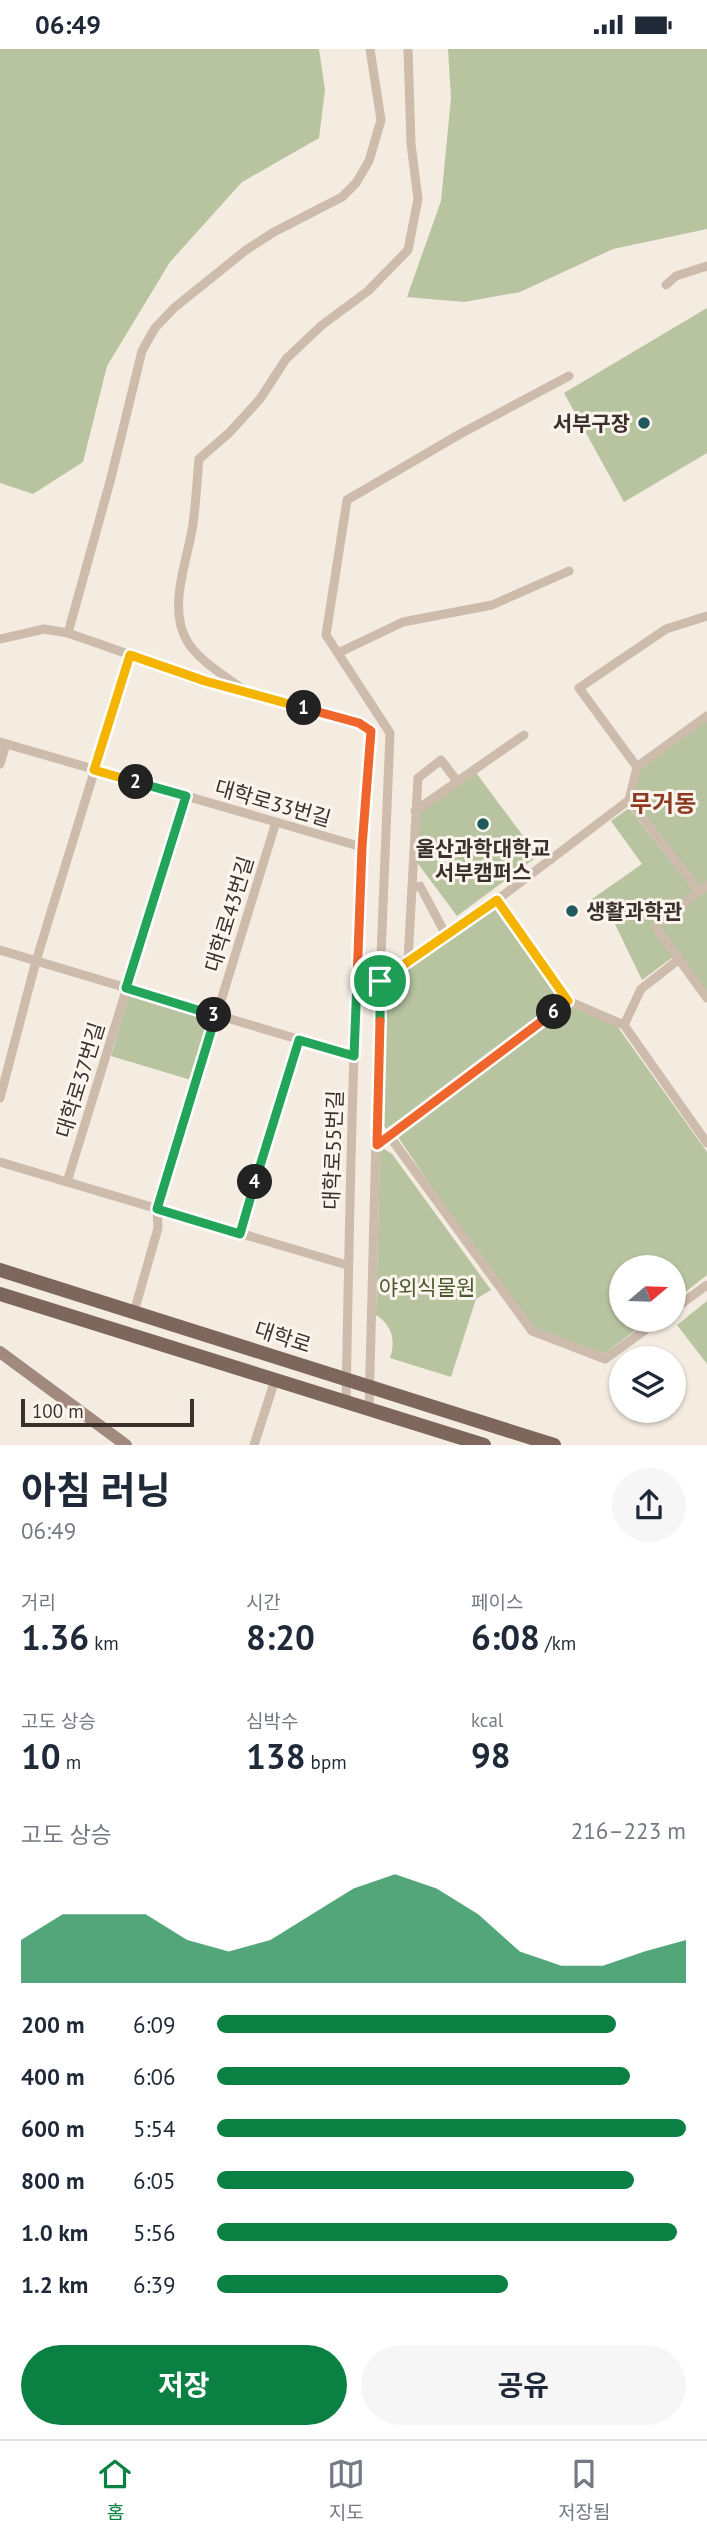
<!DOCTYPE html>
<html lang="ko">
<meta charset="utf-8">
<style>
body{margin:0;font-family:"PT Sans","Noto Sans KR",sans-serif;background:#f6f6f7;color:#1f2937;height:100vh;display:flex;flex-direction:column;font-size:26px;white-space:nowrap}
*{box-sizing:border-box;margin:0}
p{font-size:23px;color:#747a83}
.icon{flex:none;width:38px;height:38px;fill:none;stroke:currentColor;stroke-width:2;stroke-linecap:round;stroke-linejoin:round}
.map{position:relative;height:1396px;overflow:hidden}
.sheet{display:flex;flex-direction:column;background:#fff;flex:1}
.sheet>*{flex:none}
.needle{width:46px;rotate:71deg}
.fabs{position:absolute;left:609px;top:1206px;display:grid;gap:14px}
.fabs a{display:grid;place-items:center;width:77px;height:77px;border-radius:50%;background:#fff;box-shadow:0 2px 5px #0004;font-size:35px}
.scale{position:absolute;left:21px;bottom:18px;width:173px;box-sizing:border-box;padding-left:7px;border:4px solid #3b302b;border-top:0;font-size:19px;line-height:24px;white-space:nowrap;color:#3b302b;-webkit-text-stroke:5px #fbf5ee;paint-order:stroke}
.pin{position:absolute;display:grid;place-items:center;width:60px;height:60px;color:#fff;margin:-30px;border:4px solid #fff;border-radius:50%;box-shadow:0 2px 7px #0007}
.km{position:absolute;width:35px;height:35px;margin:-18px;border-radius:50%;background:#222;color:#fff;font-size:19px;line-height:35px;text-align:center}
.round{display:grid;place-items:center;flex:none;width:74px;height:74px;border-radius:37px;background:#f6f6f7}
.headline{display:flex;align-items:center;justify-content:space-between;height:119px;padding:0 21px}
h1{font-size:38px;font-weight:700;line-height:52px}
.stats{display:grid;grid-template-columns:repeat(3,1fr);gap:10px;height:119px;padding:7px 21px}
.stats div{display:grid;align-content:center}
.stats b{font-size:35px;font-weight:700}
.stats small{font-size:19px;font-weight:400}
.stats p{font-size:19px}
.chart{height:196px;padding:14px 21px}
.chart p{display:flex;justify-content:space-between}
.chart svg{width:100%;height:126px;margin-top:7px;fill:#0b8043;opacity:.7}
.action{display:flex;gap:14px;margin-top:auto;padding:14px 21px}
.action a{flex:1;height:80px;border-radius:42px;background:#0b8043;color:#fff;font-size:28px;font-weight:700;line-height:80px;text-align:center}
.action a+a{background:#f6f6f7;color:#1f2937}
ul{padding:0 21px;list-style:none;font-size:23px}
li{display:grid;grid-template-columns:112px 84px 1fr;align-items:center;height:52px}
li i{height:18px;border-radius:9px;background:#0b8043}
.status{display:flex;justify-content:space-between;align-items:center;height:49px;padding:0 35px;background:#fff;direction:ltr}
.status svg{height:19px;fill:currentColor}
.dock{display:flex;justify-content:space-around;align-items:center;height:98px;border-top:2px solid #e0e1e3;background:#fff;font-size:19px;color:#747a83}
.dock a{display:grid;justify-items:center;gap:4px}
.dock .on{color:#0b8043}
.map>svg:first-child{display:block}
.green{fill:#b8c4a0}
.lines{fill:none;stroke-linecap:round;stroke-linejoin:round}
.street{stroke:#cdbbac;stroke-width:9}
.secondary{stroke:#a18a7d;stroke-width:12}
.primary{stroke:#7d675c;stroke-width:14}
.split-1-casing{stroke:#fff;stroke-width:14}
.split-2-casing{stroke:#fff;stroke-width:14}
.split-3-casing{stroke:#fff;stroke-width:14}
.split-4-casing{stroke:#fff;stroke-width:14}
.split-5-casing{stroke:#fff;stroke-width:14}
.split-6-casing{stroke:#fff;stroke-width:14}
.split-7-casing{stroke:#fff;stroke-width:14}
.split-1{stroke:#f0652b;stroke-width:9}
.split-2{stroke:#f5b400;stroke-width:9}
.split-3{stroke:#22a559;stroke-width:9}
.split-4{stroke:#22a559;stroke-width:9}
.split-5{stroke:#22a559;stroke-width:9}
.split-6{stroke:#f0652b;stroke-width:9}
.split-7{stroke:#f5b400;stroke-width:9}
.poi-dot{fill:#1f5a5e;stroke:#fbf5ee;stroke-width:2.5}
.labels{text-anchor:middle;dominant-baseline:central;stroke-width:6;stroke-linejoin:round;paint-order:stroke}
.poi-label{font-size:21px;font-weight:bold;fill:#3b302b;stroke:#fbf5ee;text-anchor:end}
.street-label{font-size:21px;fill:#3b302b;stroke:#fbf5ee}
.park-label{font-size:21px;fill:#4a5a2e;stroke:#fbf5ee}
.quarter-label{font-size:24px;font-weight:bold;fill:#8c3b22;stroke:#fbf5ee}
</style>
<div class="status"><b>06:49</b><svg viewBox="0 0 49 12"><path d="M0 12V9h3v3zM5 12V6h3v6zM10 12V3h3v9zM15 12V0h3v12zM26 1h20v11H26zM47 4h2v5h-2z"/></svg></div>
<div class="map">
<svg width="707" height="1396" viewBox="0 0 707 1396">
<rect width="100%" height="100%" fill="#f4ebe1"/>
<g class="green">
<polygon points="0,0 319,0 325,41 319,89 242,133 170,213 107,317 83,413 33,445 0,434"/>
<polygon points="448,0 707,0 707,180 613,200 520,243 464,253 407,248 441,152 451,49"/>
<polygon points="707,259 707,404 624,453 564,344"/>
<polygon points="707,671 707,833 701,838 632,750 640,721"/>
<polygon points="474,721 538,807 457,867 413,808 415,762"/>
<polygon points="629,759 694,842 651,877 673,908 642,931 614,873 592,850 642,815 611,772"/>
<polygon points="707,836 707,949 655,877"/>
<polygon points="494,858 559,950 429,1050 386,1080 383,1076 385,936"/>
<polygon points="129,945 211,970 191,1031 111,1007"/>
<polygon points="569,956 617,977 707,1103 707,1226 674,1252 674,1218 621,1218 621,1270 649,1271 604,1305 534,1279 465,1187 398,1088"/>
<path d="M384,1100L392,1105L491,1241L476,1250L451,1328L390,1309C396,1291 392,1276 376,1266L380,1103Z"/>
<polygon points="707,1252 707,1315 677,1276"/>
</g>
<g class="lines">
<g class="street">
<polyline points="666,236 676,227 707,217"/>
<polyline points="68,584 111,429 142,302 155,279 174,259 246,201 274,183 342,148 356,134 369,112 381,71 370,0"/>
<path d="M0,590L44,580L68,584L205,632L359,675L371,682C354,906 350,1130 346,1354"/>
<polyline points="338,604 403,573 492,556 569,522"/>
<path d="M244,641C225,627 199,612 187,592C167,557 188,511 193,475C196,453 197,431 199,410L229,384L260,350L286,310L322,276L368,242L408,201L418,150L411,95L408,0"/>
<polyline points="0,693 362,798"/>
<polyline points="0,715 6,695"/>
<polyline points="637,718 579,639 666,580 707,567"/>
<polyline points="629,751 637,718 707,667"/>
<polyline points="415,762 524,686"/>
<polyline points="707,836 655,877 707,949"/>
<polyline points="412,839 420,837 446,886"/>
<polyline points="0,901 354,1007"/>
<polyline points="408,912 418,729 441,711 457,732"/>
<polyline points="357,932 380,932 497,851"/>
<polyline points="568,952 497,851 629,751 699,842"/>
<polyline points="624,976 641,940 678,911"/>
<polyline points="0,1049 36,912 130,606"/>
<polyline points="0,1113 347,1216"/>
<polyline points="67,1133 186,747"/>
<polyline points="240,1185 299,991"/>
<polyline points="674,1260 707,1236"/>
<polyline points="134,1263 158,1179 157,1160 276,773"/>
<polyline points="660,1270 605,1310 532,1282 393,1092 391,1085 568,952 624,976 707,1094"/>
<polyline points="369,1361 380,932 390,684 326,586 347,451 460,385 569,327"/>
<polyline points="254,1396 275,1331"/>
</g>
<polyline class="secondary" points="0,1303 126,1396"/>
<g class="primary">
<polyline points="0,1221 554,1396"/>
<polyline points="0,1245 484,1396"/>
</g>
</g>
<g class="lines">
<defs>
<polyline id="split-1" points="304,659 359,674 371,682 362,798 357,932 380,932"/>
<polyline id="split-2" points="136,733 94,721 130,606 205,632 304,659"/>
<polyline id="split-3" points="136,733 186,747 126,939 214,966"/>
<polyline id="split-4" points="214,966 216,966 157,1160 240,1185 255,1133"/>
<polyline id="split-5" points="255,1133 299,991 354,1007 357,932 380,932 380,972"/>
<polyline id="split-6" points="380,972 377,1096 554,963"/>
<polyline id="split-7" points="380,932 497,851 568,952 554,963"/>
</defs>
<use href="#split-1" class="split-1-casing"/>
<use href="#split-2" class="split-2-casing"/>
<use href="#split-3" class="split-3-casing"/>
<use href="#split-4" class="split-4-casing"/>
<use href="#split-5" class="split-5-casing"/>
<use href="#split-6" class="split-6-casing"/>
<use href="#split-7" class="split-7-casing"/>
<use href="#split-1" class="split-1"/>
<use href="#split-2" class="split-2"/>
<use href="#split-3" class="split-3"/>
<use href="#split-4" class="split-4"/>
<use href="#split-5" class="split-5"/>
<use href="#split-6" class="split-6"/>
<use href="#split-7" class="split-7"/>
</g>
<g class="poi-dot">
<circle cx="644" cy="374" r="7"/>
<circle cx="483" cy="775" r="7"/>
<circle cx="572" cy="862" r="7"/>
</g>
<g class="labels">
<g class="poi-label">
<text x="630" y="374">서부구장</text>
<text x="483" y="799" text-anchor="middle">울산과학대학교<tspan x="483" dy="24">서부캠퍼스</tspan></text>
<text x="586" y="862" text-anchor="start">생활과학관</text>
</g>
<g class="street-label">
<text transform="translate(273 754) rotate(16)">대학로33번길</text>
<text transform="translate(229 865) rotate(-73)">대학로43번길</text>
<text transform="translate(80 1031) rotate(-73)">대학로37번길</text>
<text transform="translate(333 1101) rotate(-88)">대학로55번길</text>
<text transform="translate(283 1288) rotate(18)">대학로</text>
</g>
<g class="park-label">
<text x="427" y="1238">야외식물원</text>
</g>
<g class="quarter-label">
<text x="663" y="754">무거동</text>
</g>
</g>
</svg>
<div class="fabs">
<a><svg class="needle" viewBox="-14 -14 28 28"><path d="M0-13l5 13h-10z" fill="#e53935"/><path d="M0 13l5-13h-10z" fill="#747a83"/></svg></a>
<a><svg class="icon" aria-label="layers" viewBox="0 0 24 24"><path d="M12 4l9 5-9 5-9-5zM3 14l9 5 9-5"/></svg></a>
</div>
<div class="scale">100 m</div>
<div class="pin" style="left:380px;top:932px;background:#1e9e55"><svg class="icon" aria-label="arrive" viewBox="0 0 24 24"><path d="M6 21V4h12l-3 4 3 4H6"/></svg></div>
<b class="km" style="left:304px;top:659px">1</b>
<b class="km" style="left:136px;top:733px">2</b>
<b class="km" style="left:214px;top:966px">3</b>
<b class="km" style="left:255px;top:1133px">4</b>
<b class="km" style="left:554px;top:963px">6</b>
</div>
<section class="sheet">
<div class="headline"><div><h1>아침 러닝</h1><p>06:49</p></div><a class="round"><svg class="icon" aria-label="share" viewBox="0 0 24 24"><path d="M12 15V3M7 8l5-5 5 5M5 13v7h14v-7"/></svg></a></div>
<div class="stats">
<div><p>거리</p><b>1.36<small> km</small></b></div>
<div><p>시간</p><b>8:20</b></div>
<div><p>페이스</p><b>6:08<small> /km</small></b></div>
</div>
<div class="stats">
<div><p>고도 상승</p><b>10<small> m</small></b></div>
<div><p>심박수</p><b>138<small> bpm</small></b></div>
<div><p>kcal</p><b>98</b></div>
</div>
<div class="chart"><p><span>고도 상승</span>216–223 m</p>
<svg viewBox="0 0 160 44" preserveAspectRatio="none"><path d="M0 44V29L10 20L20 20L30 20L40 29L50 33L60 29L70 20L80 11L90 6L100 11L110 20L120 33L130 38L140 38L150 33L160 29V44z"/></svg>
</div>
<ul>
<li><b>200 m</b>6:09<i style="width:85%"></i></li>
<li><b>400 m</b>6:06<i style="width:88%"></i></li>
<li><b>600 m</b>5:54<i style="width:100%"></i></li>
<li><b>800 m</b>6:05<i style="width:89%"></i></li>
<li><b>1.0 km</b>5:56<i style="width:98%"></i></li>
<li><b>1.2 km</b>6:39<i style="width:62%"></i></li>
</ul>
<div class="action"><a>저장</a><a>공유</a></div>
</section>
<nav class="dock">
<a class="on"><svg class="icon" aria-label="home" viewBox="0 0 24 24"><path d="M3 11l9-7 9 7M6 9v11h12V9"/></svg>홈</a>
<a><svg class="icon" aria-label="map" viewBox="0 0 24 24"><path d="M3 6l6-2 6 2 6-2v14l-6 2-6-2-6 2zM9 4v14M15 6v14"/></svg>지도</a>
<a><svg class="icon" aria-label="saved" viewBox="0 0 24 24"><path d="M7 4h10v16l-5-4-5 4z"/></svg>저장됨</a>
</nav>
